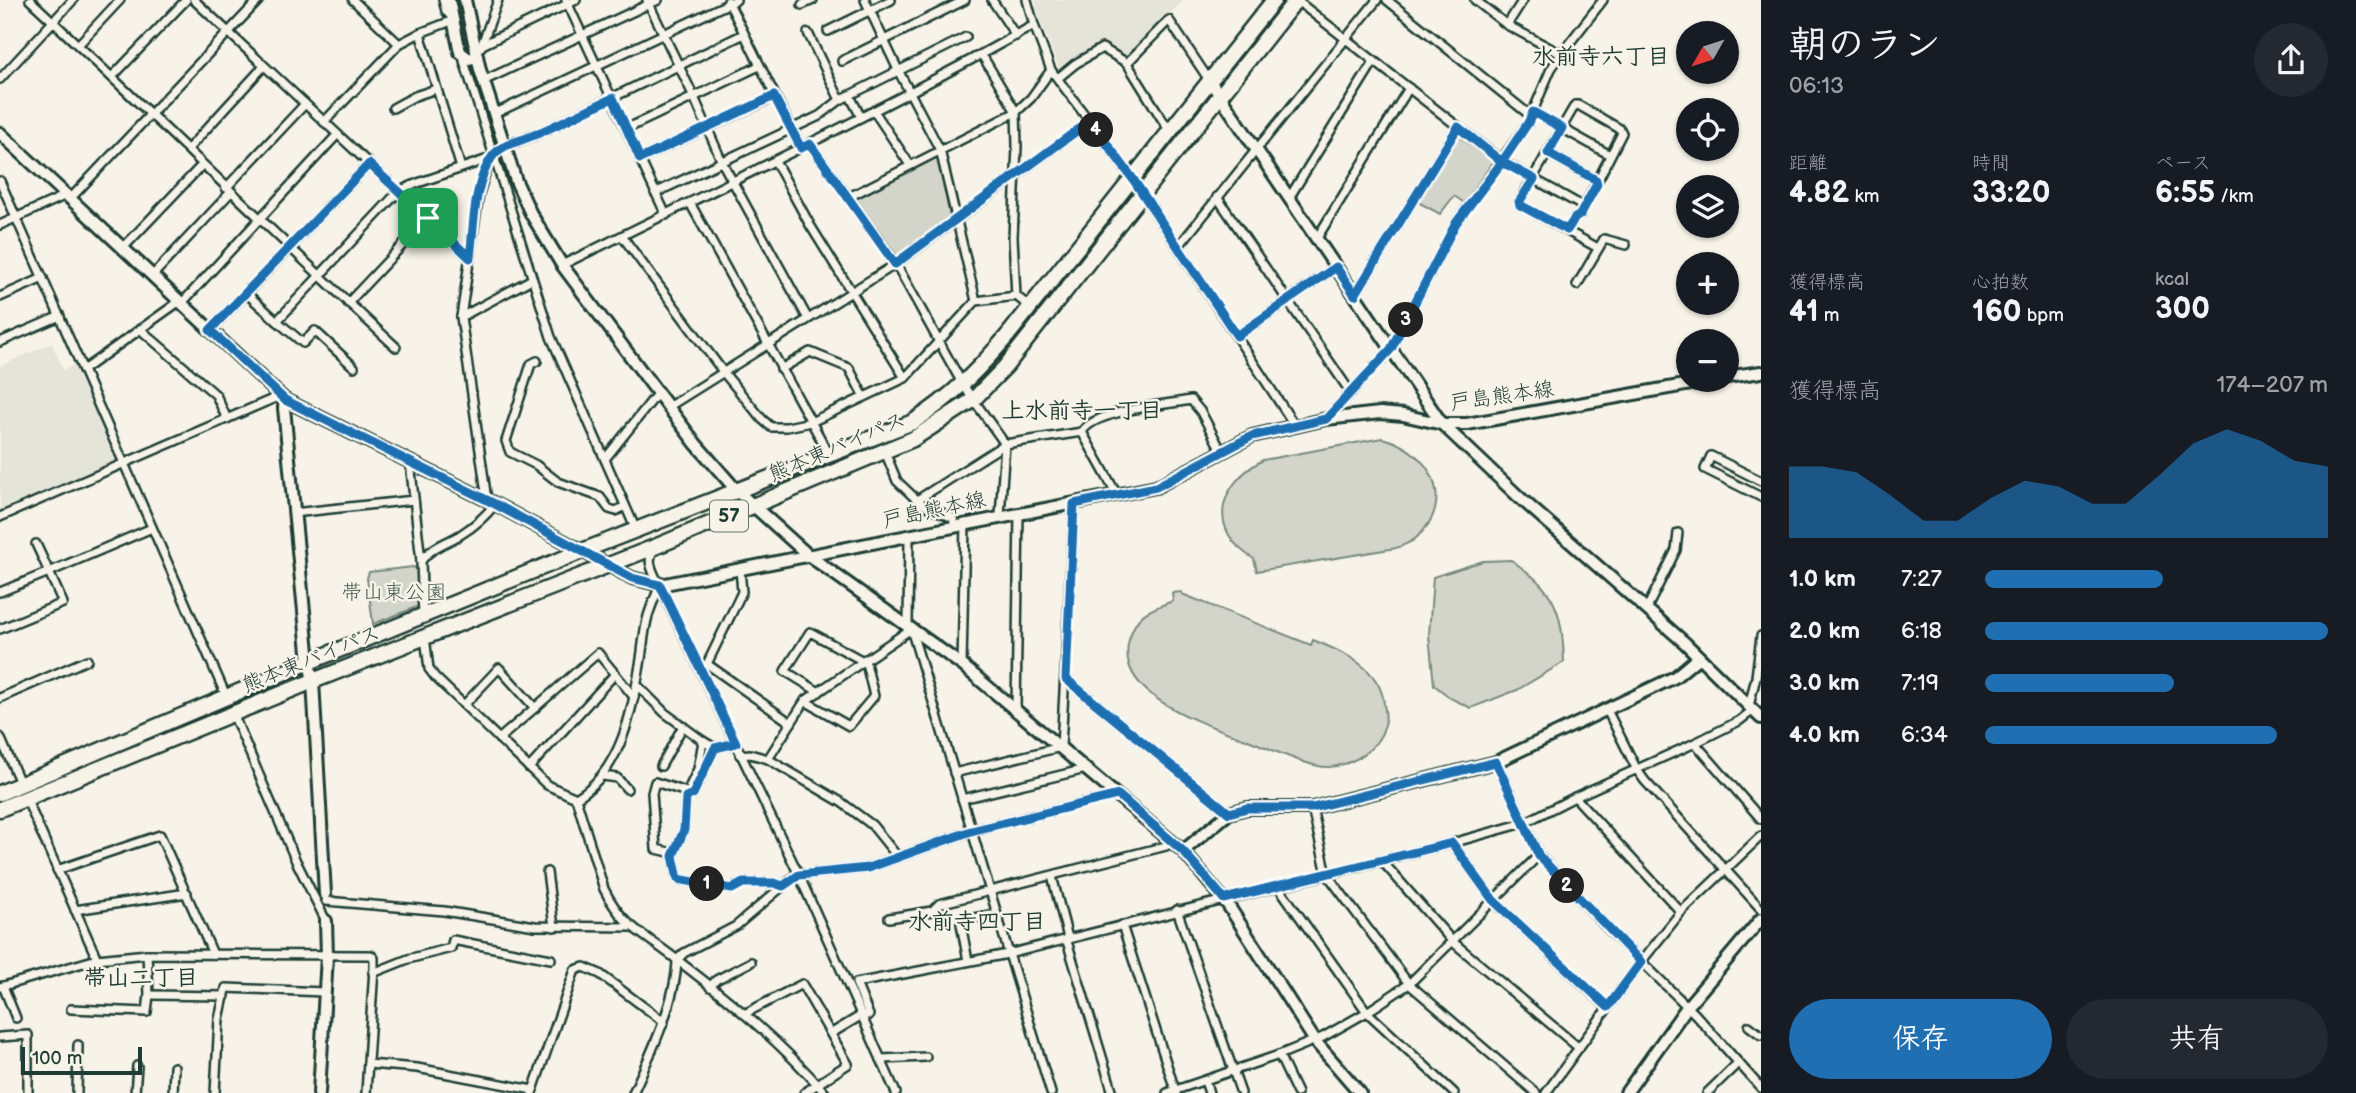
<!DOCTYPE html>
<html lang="ja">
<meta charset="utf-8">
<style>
body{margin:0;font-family:"Balsamiq Sans","Klee One",sans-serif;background:#242831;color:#f1f3f6;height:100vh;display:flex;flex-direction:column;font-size:26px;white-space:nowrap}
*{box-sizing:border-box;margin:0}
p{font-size:23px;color:#9ea1a6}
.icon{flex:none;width:38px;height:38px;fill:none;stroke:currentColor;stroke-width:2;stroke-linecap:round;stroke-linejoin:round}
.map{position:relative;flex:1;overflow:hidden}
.panel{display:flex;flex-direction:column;background:#171b24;width:595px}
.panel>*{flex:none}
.needle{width:46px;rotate:231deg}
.controls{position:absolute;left:1676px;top:21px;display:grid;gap:14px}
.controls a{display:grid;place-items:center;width:63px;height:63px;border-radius:50%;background:#171b24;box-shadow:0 2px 5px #0004;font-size:35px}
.scale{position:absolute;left:21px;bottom:18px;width:121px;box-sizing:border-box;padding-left:7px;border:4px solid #1f3d34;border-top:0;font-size:19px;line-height:24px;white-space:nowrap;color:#1f3d34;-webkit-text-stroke:5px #f7f3e8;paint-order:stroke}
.pin{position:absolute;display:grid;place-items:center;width:60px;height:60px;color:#fff;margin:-30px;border-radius:14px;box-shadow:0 4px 10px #0006}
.km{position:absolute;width:35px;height:35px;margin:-18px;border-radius:50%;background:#222;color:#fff;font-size:19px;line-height:35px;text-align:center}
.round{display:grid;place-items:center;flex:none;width:74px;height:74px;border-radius:37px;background:#242831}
.head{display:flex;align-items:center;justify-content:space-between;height:119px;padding:0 28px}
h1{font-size:38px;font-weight:600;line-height:52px}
.metrics{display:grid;grid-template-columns:repeat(3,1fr);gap:10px;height:119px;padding:7px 28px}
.metrics div{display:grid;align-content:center}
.metrics b{font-size:30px;font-weight:600}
.metrics small{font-size:19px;font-weight:400}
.metrics p{font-size:19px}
.chart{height:196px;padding:14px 28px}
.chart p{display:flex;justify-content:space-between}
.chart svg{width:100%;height:126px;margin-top:7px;fill:#1f6fb2;opacity:.7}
.cta{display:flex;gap:14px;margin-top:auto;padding:14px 28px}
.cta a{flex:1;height:80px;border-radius:42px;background:#1f6fb2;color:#fff;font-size:28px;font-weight:600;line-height:80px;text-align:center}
.cta a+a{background:#242831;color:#f1f3f6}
ul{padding:0 28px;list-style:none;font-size:23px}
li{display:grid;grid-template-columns:112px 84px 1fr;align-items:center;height:52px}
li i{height:18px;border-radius:9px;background:#1f6fb2}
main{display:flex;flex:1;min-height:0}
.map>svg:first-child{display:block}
.built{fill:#e5e4d9}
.green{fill:#d3d5ca;stroke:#79897f;stroke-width:2}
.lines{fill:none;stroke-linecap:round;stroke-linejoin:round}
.street-casing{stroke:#1f3d34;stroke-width:12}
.secondary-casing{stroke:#1f3d34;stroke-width:16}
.highway-casing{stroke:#1f3d34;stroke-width:19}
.street{stroke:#f7f3e8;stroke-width:7}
.secondary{stroke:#f7f3e8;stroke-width:10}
.highway{stroke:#f7f3e8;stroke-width:14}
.route-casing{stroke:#fff;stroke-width:14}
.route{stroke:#1f6fb2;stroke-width:9}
.labels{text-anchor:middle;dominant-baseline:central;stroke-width:5;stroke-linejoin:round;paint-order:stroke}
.shield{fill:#f7f3e8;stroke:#60746a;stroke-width:2}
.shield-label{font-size:19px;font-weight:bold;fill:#1f3d34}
.street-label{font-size:21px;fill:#1f3d34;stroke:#f7f3e8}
.park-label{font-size:21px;fill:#435b52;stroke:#f7f3e8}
.neighbourhood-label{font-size:23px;font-weight:bold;fill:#1f3d34;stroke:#f7f3e8}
</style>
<main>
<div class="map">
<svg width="1761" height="1093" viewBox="0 0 1761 1093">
<rect width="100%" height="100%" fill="#f7f3e8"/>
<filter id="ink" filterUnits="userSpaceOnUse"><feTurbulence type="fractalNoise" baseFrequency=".0143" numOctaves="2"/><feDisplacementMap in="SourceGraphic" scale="14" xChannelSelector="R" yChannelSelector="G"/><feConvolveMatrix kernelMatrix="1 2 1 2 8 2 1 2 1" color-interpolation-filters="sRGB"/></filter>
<g filter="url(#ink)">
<g class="built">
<polygon points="1035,0 1184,0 1126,56 1098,42 1059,68 1041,23"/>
<polygon points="52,343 63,370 77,364 121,461 0,513 0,366"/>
</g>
<g class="green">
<polygon points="1457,135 1496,163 1466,204 1454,196 1440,214 1418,202"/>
<polygon points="936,156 939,157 950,218 897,256 854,198"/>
<path d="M1382,438C1430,450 1458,501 1416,538C1411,543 1403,545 1396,548L1257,571L1254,559C1206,530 1218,484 1263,460Z"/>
<path d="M1511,560C1556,591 1562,609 1564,662L1517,690L1471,708L1452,699L1434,685L1429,635L1433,577L1483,561Z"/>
<polygon points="413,567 417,569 419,606 373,624 367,578 369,572"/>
<path d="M1182,592V594L1311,645L1313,640C1343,652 1381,668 1384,704C1385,711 1387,719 1385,725C1378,750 1353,765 1329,767C1311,768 1271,749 1253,742C1213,726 1113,699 1129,640C1136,613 1149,610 1173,601L1172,593Z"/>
</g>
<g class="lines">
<defs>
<g id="street">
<path d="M30,0C153,115 272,232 396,347"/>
<polyline points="194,0 470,258"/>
<polyline points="353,0 399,44"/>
<polyline points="566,0 666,215"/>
<polyline points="647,0 694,97 722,162 808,319"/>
<polyline points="865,0 899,72 940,150 976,301"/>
<polyline points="992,0 1016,36"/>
<polyline points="1027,0 1034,25 1051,70 1133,179 1295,426"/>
<polyline points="1296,0 1502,161 1584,207"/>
<polyline points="1387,0 1531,116"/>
<polyline points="1475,0 1507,25 1561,54"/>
<polyline points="728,1 801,148"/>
<polyline points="802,5 813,0"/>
<polyline points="1507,25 1523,0"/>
<polyline points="828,31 891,0"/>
<polyline points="420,33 461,168"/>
<polyline points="808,33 840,100"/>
<polyline points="78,45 120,0"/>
<polyline points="482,45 576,0"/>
<polyline points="481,47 498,0"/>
<polyline points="982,55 1016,112 1017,146 1013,237 1016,296"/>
<polyline points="464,56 464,61 551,337 636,530"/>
<polyline points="842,61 965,0"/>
<polyline points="1127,63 1170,132"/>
<polyline points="112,77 186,0"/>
<polyline points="1058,78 1075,64 1102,48 1127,63 1169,20 1209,80"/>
<polyline points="0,79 73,0"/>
<polyline points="483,81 658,0"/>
<polyline points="850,96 861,117"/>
<polyline points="393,108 415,96 436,89"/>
<polyline points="874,111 910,165"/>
<polyline points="1533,112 1610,155"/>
<polyline points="494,114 736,0"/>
<polyline points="324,122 399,44 420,33 454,20 446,11 443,0"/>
<polyline points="626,129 759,66"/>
<polyline points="810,144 896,264 963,385 1005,444 1000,516"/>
<polyline points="188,149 264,66"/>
<polyline points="1548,153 1596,180"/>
<polyline points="640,159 774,97"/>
<polyline points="775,161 810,225 905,378"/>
<polyline points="0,181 227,698"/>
<polyline points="226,188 305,104"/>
<polyline points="655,193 819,116 840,100 966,37"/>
<polyline points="849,197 1016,112 1031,98 1051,70"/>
<polyline points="1217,197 1351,393"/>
<polyline points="1289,198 1374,61"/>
<polyline points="70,199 259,0"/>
<polyline points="690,203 829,454"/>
<polyline points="0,225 66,195"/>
<polyline points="1567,230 1575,218 1580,215 1622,133 1620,129 1578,105 1575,105 1519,202 1520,205 1598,248"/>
<polyline points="622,236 724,373 762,419 771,427 787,427 811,422 905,378 976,301 1016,296 1029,306"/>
<polyline points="1317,238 1409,88"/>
<polyline points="1178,247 1377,0"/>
<polyline points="122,249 202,165"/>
<path d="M562,265C720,187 880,112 1034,25"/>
<polyline points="152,276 230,193"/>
<polyline points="1577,285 1604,239 1626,245"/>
<polyline points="246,293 369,164"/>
<polyline points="1355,295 1458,127"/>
<polyline points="0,297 43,278"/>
<polyline points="182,303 337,135"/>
<polyline points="348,303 428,218"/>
<polyline points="461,317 532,279"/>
<polyline points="277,321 303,343 315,331 354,367"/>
<polyline points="140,329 216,395 227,419"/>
<polyline points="210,330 246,293 277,321 399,191 418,183 491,158"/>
<polyline points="1237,336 1336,267"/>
<polyline points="0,342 60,316"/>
<polyline points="537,361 531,364 506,441 510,452 536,465 558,482 600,497 609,509 616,511 625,506"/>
<polyline points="781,369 810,352 849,368 864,397"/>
<polyline points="83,370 180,301"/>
<polyline points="668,407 896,264 1090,121"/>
<polyline points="1326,419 1391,349 1456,223 1528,123 1551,69 1561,54 1603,0"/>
<path d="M1082,432C1094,410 1166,405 1191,400L1201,412L1222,452"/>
<polyline points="885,452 897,481 920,503 953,518 955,525"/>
<polyline points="605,459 657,394"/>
<polyline points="410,462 421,561 423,616"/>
<polyline points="1761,481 1711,456 1705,469 1761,497"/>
<polyline points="487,500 461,317 479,194 488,164 493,155 504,146 533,136 744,34"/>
<polyline points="917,500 1005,444 1082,432 1117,495"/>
<polyline points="293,513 414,500"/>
<polyline points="0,517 275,398 284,400"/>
<path d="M654,550C648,558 650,565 654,574L799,875L896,1093"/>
<path d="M421,561C431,547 446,543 460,535C473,527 485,517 495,504"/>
<polyline points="0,592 49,572 36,544"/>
<polyline points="1646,610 1676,550 1678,533"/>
<polyline points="908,626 909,535"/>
<polyline points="0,629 63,603 49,572 152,528"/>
<polyline points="425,637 429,669 435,677 547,785 576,798"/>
<polyline points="707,664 791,723"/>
<polyline points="962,665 965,523"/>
<polyline points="700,668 707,664 742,592 740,569"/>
<polyline points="1066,679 1229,813"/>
<polyline points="637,685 665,713 703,741"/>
<polyline points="819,692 785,671 810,632 863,661"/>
<polyline points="0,698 87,660"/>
<polyline points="805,701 849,726 874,696 865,659"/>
<polyline points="1750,702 1756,677 1761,636"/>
<polyline points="464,705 499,668 535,708"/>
<polyline points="1016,709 1019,513"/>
<polyline points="1607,710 1637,770 1645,781 1761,909"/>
<polyline points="233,714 296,861 326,921"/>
<polyline points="0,737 21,785"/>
<polyline points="499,739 598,653 634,697"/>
<polyline points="1695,743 1761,819"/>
<polyline points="715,748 736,743"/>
<polyline points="740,755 750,754 768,759 841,802 872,825 897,856"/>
<polyline points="768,759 805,701 911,629 1051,1093"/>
<polyline points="1496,762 1539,855 1606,927 1695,1014 1761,1088"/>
<polyline points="661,766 683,726"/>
<polyline points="529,768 615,674"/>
<polyline points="954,773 1061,747 1074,504"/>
<polyline points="603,776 617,778 627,789"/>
<polyline points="690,786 698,769 703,741 715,748 693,794 686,797 684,830 673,856 678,879 731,889 743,883 774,883 783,886"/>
<polyline points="25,796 97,959"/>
<polyline points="1575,797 1681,912"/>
<path d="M576,798L604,889C623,927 641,932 672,956C726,997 781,1042 825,1093"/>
<path d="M576,798C622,771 633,708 641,659C643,645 644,630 648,616C651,606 656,595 660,585"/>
<polyline points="962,799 1086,769"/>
<polyline points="1312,808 1327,874 1409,984 1536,1093"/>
<polyline points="1452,843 1493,900 1607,1007"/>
<polyline points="673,856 669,852 656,849 652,793 655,782 693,794"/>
<polyline points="1382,861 1453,942 1579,1048"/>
<polyline points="57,870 160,835 213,954"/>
<polyline points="547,872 554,927"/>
<polyline points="1052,876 1068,938"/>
<polyline points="1278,886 1367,1012 1454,1093"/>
<polyline points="326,901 444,911 535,926 631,927"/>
<polyline points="75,910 187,893"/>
<polyline points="1177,910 1241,1093"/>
<polyline points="889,918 932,911 939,904 1166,846 1172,841"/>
<polyline points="1122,925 1176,1093"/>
<polyline points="1066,938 1113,1093"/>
<polyline points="968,961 961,924 963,920 990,915"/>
<polyline points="373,973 408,959 451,948 453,940 551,959"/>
<polyline points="3,986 16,1018"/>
<polyline points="0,987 97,959 147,954 371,955 374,958 374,968 366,1093"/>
<polyline points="710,987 716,980 751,962"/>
<polyline points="149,995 225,996"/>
<polyline points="71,1009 147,1012 149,995 147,954"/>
<polyline points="744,1014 802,984 848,1064 804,1093"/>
<polyline points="1749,1026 1761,1035"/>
<polyline points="832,1033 862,1015 869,1015 856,983 1008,954 1452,843 1524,823 1575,797 1695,743 1739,721 1753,710"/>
<polyline points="0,1037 28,1035 28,1093"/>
<polyline points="1279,1055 1297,1093"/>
<polyline points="881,1059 926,1057"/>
<polyline points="368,1064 417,1068 533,1090"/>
<polyline points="1205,1081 1209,1093"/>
<polyline points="77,1093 78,1045"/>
<polyline points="135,1093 137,1066"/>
<polyline points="173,1093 174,1067"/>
<polyline points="215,1093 219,1019 226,988 324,992"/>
<polyline points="532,1093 575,970 584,967 600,974 664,1022"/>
<path d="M633,1093C650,1055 676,1002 677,960L684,953L736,926L791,879L799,875L868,868L971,831L1117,795"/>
<polyline points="1167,1093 1279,1055 1323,1037 1367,1012 1409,984 1539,855"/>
<polyline points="1546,1093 1641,962 1681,912 1761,836"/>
<polyline points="1707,1093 1738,1063"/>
</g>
<g id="secondary">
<polyline points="449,0 460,52 469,59 476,57"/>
<polyline points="465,0 480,70 516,181 531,214 562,265 696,444 737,491 808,555 962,665 1183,851 1228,905 1315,1041 1360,1093"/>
<polyline points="1210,81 1442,424 1519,497 1685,643 1761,718"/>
<polyline points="0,133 285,400 495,504 632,578 660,585 1156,487 1252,436 1326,419 1380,413 1403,415 1442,424 1467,424 1713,380"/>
<polyline points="1727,377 1761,372"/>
<polyline points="285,400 284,408 309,662 313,681 325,894"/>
<polyline points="1183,851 1229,813 1247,808 1312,808 1496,762 1675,677 1699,657"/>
<polyline points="319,1093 327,956 326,921"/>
<polyline points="1626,1093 1687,1007 1761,919"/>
</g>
<g id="highway">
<path d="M0,793L309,662L582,551L913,422C953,396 977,371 1008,335L1274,0"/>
<polyline points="0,809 313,681 657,546 913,439 973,400 1005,367 1296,0"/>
</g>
</defs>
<use href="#street" class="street-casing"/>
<use href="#secondary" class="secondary-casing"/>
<use href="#highway" class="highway-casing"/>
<use href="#street" class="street"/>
<use href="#secondary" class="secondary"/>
<use href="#highway" class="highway"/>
</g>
</g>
<g class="lines" filter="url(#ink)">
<defs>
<path id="route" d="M428,218L369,164L210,330L285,400L495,504L632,578L660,585L736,743L715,748L693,794L686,797L684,830L673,856L678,879L732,889L743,883H774L783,886L799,875L868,868L971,831L1118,795L1183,851L1224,899L1452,843L1493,900L1608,1007L1641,962L1539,856L1496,762L1312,808H1247L1229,813L1066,679L1074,504L1156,487L1252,436L1326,419L1391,349L1456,223L1502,162L1534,179L1519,202L1520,205L1567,230L1575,218L1580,215L1597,184L1596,180L1548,153L1562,128L1533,112L1528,123L1502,162L1458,127L1355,295L1336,267L1237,336L1133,179L1090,121L895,264L810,144L801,148L774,96L640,159L613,98C586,110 560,124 534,135C519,142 501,144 492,157C473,184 474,227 470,258L428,218"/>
</defs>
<use href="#route" class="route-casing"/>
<use href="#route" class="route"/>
</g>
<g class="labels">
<rect class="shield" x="710" y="500.5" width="38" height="31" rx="5"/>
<g class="shield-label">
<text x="729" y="516">57</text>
</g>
<g class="street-label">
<text transform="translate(1502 396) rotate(-8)">戸島熊本線</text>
<text transform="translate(837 447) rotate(-23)">熊本東バイパス</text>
<text transform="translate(934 510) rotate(-12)">戸島熊本線</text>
<text transform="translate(311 659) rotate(-22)">熊本東バイパス</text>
</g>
<g class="park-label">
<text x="394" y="592">帯山東公園</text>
</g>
<g class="neighbourhood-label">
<text x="1601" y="57">水前寺六丁目</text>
<text x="1082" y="411">上水前寺一丁目</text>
<text x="977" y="922">水前寺四丁目</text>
<text x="141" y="978">帯山二丁目</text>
</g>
</g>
</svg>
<div class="controls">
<a><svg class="needle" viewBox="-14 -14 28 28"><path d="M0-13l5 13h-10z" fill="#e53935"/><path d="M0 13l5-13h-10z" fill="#9ea1a6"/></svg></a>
<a><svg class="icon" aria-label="locate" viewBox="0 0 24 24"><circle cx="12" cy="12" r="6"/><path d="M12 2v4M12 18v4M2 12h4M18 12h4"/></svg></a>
<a><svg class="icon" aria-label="layers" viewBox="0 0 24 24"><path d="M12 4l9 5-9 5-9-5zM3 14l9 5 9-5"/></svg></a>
<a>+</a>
<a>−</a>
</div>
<div class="scale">100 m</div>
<div class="pin" style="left:428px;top:218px;background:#1e9e55"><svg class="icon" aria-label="arrive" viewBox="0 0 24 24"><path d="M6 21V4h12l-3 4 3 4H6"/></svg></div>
<b class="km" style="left:707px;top:884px">1</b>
<b class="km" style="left:1567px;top:886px">2</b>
<b class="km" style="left:1406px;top:320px">3</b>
<b class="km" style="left:1096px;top:130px">4</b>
</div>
<section class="panel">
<div class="head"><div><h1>朝のラン</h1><p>06:13</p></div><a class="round"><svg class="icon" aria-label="share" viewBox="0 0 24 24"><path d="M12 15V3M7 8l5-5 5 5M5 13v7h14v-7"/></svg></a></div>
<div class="metrics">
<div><p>距離</p><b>4.82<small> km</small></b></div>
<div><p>時間</p><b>33:20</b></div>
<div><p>ペース</p><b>6:55<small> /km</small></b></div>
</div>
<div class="metrics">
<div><p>獲得標高</p><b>41<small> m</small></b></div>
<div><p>心拍数</p><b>160<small> bpm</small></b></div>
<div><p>kcal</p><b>300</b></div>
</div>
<div class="chart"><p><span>獲得標高</span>174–207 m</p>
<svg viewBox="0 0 160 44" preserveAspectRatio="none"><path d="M0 44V19L10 19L20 21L30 29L40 38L50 38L60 30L70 24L80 26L90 32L100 32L110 22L120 11L130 6L140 10L150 17L160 19V44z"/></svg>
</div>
<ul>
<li><b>1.0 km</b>7:27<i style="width:52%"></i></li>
<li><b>2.0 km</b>6:18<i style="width:100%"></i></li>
<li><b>3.0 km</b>7:19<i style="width:55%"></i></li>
<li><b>4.0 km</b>6:34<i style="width:85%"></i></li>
</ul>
<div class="cta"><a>保存</a><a>共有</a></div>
</section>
</main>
